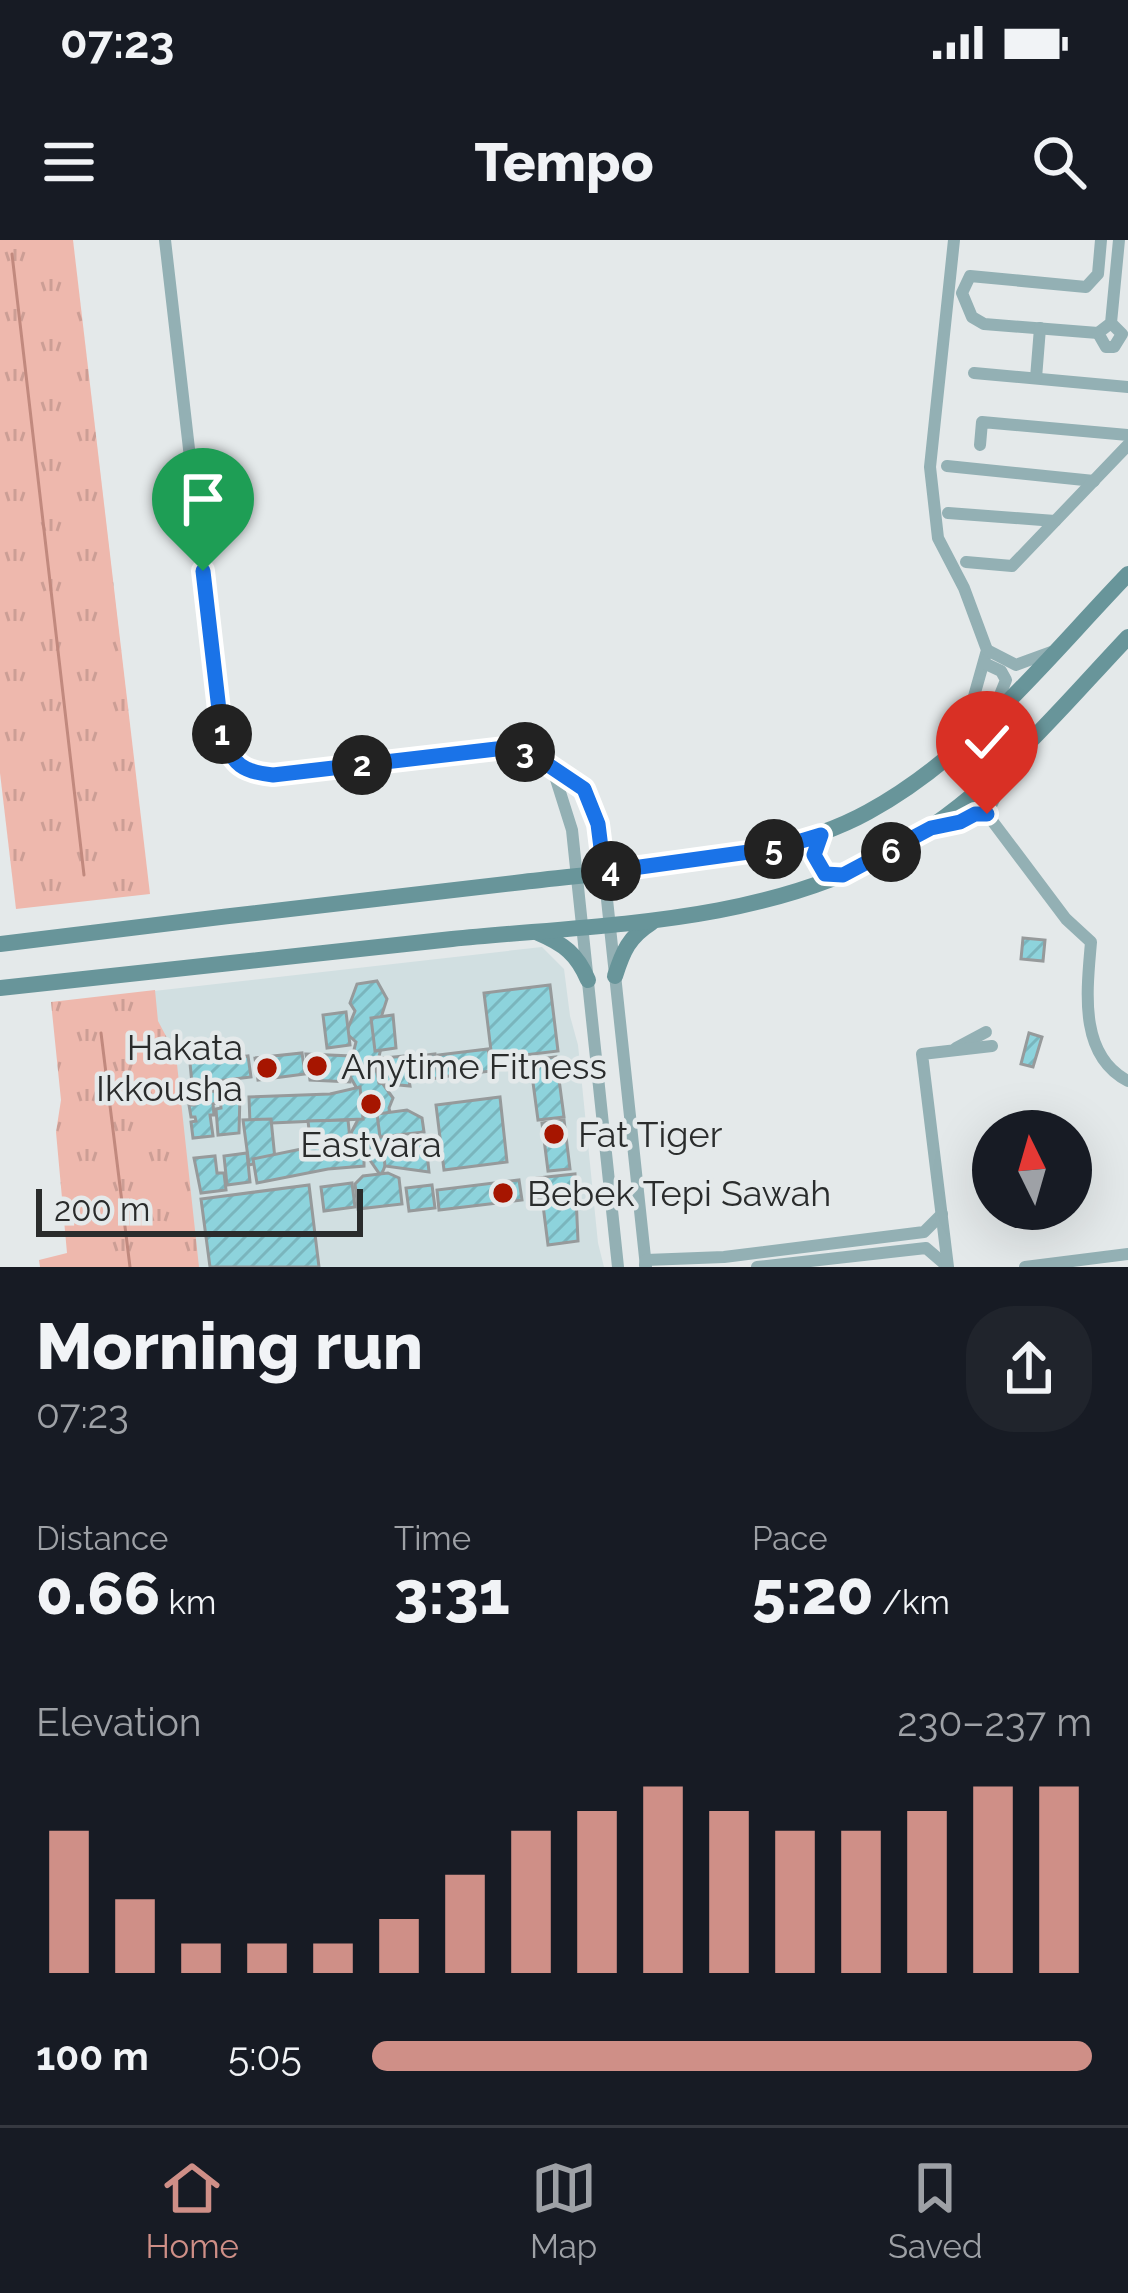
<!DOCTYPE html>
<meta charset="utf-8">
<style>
body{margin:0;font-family:Raleway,sans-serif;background:#20242c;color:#f1f3f6;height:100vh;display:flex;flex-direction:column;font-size:45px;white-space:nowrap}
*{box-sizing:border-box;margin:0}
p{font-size:39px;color:#9ea1a6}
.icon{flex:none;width:66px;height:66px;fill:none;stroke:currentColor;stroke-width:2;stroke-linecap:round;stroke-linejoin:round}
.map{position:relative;height:1027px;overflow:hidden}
.drawer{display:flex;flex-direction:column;background:#171b24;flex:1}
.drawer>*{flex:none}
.needle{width:78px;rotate:355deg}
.controls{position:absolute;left:972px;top:870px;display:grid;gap:24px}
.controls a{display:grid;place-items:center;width:120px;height:120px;border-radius:50%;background:#171b24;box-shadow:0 12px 48px #0002;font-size:60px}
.scale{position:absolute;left:36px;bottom:30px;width:327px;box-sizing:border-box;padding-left:12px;border:6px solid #2a2c2c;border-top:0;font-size:33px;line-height:42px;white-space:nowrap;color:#2a2c2c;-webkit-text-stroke:9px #e4e9ea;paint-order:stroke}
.pin{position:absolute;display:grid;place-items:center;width:102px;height:102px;color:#fff;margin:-123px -51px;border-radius:50% 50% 50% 0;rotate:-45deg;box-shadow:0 0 12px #0007}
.pin .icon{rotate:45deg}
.km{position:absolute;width:60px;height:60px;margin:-30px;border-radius:50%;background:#222;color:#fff;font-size:33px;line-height:60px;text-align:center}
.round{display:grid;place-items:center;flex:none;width:126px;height:126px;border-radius:48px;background:#20242c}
.headline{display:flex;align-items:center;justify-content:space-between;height:204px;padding:0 36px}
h1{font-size:66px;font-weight:800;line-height:90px}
.stats{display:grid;grid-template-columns:repeat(3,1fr);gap:18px;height:204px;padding:12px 36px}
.stats div{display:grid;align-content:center}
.stats b{font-size:60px;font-weight:800}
.stats small{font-size:33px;font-weight:400}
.stats p{font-size:33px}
.chart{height:336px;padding:24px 36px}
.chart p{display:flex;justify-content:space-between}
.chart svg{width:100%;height:216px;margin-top:12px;stroke:#cf8f87;stroke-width:6}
ul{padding:0 36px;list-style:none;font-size:39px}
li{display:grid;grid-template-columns:192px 144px 1fr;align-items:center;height:90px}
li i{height:30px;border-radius:15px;background:#cf8f87}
.status{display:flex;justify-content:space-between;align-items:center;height:84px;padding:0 60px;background:#171b24;direction:ltr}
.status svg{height:33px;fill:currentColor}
header{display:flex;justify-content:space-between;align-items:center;height:156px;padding:0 36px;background:#171b24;font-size:54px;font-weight:800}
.tabs{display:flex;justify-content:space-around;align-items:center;height:168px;border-top:3px solid #363941;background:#171b24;font-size:33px;color:#9ea1a6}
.tabs a{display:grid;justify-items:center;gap:6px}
.tabs .on{color:#cf8f87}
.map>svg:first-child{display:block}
.built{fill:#d1dfe1}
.park{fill:url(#park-tufts)}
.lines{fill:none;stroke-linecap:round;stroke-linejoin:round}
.stream{stroke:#c1897e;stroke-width:3}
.building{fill:url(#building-hatch);stroke:#969a9b;stroke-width:3}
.street{stroke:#93b0b4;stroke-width:12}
.secondary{stroke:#68959a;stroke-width:16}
.route-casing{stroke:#fff;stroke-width:24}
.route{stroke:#1a73e8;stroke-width:15}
.poi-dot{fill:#a61500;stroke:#e4e9ea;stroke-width:4.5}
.labels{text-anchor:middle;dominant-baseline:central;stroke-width:9;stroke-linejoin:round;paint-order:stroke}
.poi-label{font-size:36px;fill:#2a2c2c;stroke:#e4e9ea;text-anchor:start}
</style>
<div class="status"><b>07:23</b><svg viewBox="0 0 49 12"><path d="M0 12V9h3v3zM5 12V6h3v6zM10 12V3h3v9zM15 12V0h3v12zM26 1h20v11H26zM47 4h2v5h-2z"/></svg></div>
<header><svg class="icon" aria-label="menu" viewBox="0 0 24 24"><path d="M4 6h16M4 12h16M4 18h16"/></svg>Tempo<svg class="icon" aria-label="search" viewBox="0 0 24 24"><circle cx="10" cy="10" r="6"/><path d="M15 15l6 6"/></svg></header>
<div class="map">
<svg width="1128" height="1027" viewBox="0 0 1128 1027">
<defs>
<pattern id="park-tufts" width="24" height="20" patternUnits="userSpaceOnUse" patternTransform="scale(3)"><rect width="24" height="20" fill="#eeb8ad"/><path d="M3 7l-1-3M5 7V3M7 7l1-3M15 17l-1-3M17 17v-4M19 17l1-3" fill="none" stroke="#cc9e95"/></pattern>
<pattern id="building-hatch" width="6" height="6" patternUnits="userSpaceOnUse" patternTransform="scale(3)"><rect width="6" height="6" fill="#8dd3dc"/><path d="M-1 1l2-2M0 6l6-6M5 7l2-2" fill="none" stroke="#7ab5bd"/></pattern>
</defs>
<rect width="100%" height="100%" fill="#e4e9ea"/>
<polygon class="built" points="542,707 564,729 570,776 578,805 598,1003 604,1027 167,1027 145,752"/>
<g class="park">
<polygon points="0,0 73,0 150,654 16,669 0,533"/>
<polygon points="155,750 158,781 176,815 199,1027 40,1027 39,1020 67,1013 56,892 61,860 51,762"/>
</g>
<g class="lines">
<g class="stream">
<polyline points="12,14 84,635"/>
<polyline points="101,793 130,1027"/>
</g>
</g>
<g class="building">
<polygon points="1023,698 1045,700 1043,721 1021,719"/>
<polygon points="377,741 387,759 377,790 383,799 378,821 380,840 393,858 389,868 396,898 381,936 351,893 362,872 356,862 359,852 348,833 356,802 346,793 355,771 350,763 357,744"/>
<polygon points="550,745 558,811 492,819 484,753"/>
<polygon points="346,772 350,805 327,808 323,775"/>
<polygon points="393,775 396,808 375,811 371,778"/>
<polygon points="1029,793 1042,797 1033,827 1021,824"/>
<polygon points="488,809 491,831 441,837 438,815"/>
<polygon points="302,813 305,834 258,840 255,818"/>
<polygon points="306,814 351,816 350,842 310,840"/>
<polygon points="435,814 438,838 412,841 410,817"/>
<polygon points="248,816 251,837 192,844 190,823"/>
<polygon points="405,816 410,846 379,843 374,819"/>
<polygon points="556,817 564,877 538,880 530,820"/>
<polygon points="360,847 363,879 250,884 249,857 330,854"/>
<polygon points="215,851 216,863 213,864 214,875 210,875 213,896 193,898 191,882 196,881 195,877 191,877 189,865 194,865 192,853"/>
<polygon points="240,853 239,893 218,895 216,869 221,868 220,856"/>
<polygon points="500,857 507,922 444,930 436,865"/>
<polygon points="407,870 422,878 424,892 380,897 377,874"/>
<polygon points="271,879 275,919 249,925 243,880"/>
<polygon points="348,880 350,899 311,907 308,881"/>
<polygon points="564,880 570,929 548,931 542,883"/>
<polygon points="364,896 364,926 328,929 257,943 253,919"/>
<polygon points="426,903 429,932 385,926 383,908"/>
<polygon points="247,913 250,942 227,945 224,916"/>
<polygon points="215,916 217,933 224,933 226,950 201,953 194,918"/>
<polygon points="388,933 399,938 402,964 358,969 355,944 363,936"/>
<polygon points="575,934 578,1001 548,1005 543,965 563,963 562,957 539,960 537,938"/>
<polygon points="519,940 522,960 439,970 437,950"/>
<polygon points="352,943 355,967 324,971 321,947"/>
<polygon points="309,945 319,1027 210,1027 201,959"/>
<polygon points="432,945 435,968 409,971 406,948"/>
</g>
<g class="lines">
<g class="street">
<path d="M165,0L222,496C233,525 243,532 273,535L505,508L529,512L584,549L599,584L646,1027"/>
<polyline points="954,0 930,227 938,298 964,348 987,410 969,474"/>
<polyline points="1111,83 1122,94 1114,107 1106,107 1098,93 1111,83 1119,0"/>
<polyline points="1098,93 984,84 972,77 962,53 970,36 1086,47 1098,34 1101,0"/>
<polyline points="974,133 1128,147"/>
<polyline points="1036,138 1040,88"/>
<polyline points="980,205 982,182 1128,195"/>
<polyline points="947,226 1094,241"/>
<polyline points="948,273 1055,281"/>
<polyline points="966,322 1012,326 1128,205"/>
<polyline points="987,410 1016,425 1051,412"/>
<polyline points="986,424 1001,431 1006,440 994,470"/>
<polyline points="554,533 572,590 618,1027"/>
<path d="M987,574L1066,679L1091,702C1087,750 1078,815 1128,841"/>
<path d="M933,588C951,584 970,573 987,574L1013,520"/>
<polyline points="956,808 986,792"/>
<polyline points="645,1025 646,1020 724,1017 924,992 942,974"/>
<polyline points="757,1027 926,1008 947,1026"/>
<polyline points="948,1027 922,814 992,806"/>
<polyline points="1025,1027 1128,1014"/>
</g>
<g class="secondary">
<path d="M821,595L813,615C820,632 825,634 842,635"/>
<path d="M538,693C564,704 577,714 588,740"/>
<path d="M0,704C174,682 349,662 523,642C630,629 774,624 868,572C971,516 1048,417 1128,334"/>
<path d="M615,736C623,711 629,697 651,683"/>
<path d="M0,748C151,732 301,715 452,699C601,684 760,685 894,610C988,558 1055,474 1128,397"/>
</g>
</g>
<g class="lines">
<defs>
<path id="route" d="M203,331L222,496C233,525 243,532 273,535L505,508L529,512L584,549L598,584L604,632L778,608L821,595L814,615L825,634L843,635L931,588L960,582L975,574H987"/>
</defs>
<use href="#route" class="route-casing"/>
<use href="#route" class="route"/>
</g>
<g class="poi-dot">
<circle cx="317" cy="826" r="12"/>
<circle cx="267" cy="828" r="12"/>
<circle cx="371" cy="864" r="12"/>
<circle cx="554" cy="894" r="12"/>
<circle cx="503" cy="953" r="12"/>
</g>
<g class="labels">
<g class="poi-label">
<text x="243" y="807" text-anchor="end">Hakata<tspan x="243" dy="41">Ikkousha</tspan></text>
<text x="341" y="826">Anytime Fitness</text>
<text x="578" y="894">Fat Tiger</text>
<text x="371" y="904" text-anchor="middle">Eastvara</text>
<text x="527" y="953">Bebek Tepi Sawah</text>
</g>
</g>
</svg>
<div class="controls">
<a><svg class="needle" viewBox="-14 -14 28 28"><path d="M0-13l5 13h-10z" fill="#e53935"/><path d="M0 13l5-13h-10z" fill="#9ea1a6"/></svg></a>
</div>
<div class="scale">200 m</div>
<div class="pin" style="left:203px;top:331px;background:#1e9e55"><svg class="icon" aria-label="arrive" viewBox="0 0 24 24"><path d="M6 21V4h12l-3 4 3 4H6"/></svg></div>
<div class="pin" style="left:987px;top:574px;background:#d93025"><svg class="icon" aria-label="check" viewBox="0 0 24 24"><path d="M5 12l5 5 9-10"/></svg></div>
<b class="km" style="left:222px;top:494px">1</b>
<b class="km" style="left:362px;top:525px">2</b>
<b class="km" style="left:525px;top:512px">3</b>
<b class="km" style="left:611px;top:631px">4</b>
<b class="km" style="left:774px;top:609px">5</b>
<b class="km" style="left:891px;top:612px">6</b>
</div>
<section class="drawer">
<div class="headline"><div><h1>Morning run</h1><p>07:23</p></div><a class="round"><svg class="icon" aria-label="share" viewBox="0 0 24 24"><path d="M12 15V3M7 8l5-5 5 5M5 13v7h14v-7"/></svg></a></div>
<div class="stats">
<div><p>Distance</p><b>0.66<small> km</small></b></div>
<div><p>Time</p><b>3:31</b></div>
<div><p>Pace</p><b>5:20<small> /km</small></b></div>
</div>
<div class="chart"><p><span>Elevation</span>230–237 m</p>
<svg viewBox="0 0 160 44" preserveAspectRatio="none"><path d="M5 44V15M15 44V29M25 44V38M35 44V38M45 44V38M55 44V33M65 44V24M75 44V15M85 44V11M95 44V6M105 44V11M115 44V15M125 44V15M135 44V11M145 44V6M155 44V6"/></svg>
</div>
<ul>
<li><b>100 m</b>5:05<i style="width:100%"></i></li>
</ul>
</section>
<nav class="tabs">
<a class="on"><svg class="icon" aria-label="home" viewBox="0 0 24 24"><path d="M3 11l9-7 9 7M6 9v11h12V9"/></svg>Home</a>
<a><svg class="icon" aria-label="map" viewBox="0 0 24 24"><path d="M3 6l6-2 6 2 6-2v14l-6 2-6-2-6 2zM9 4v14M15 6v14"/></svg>Map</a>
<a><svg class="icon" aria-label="saved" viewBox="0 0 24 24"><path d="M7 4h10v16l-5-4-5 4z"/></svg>Saved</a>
</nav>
